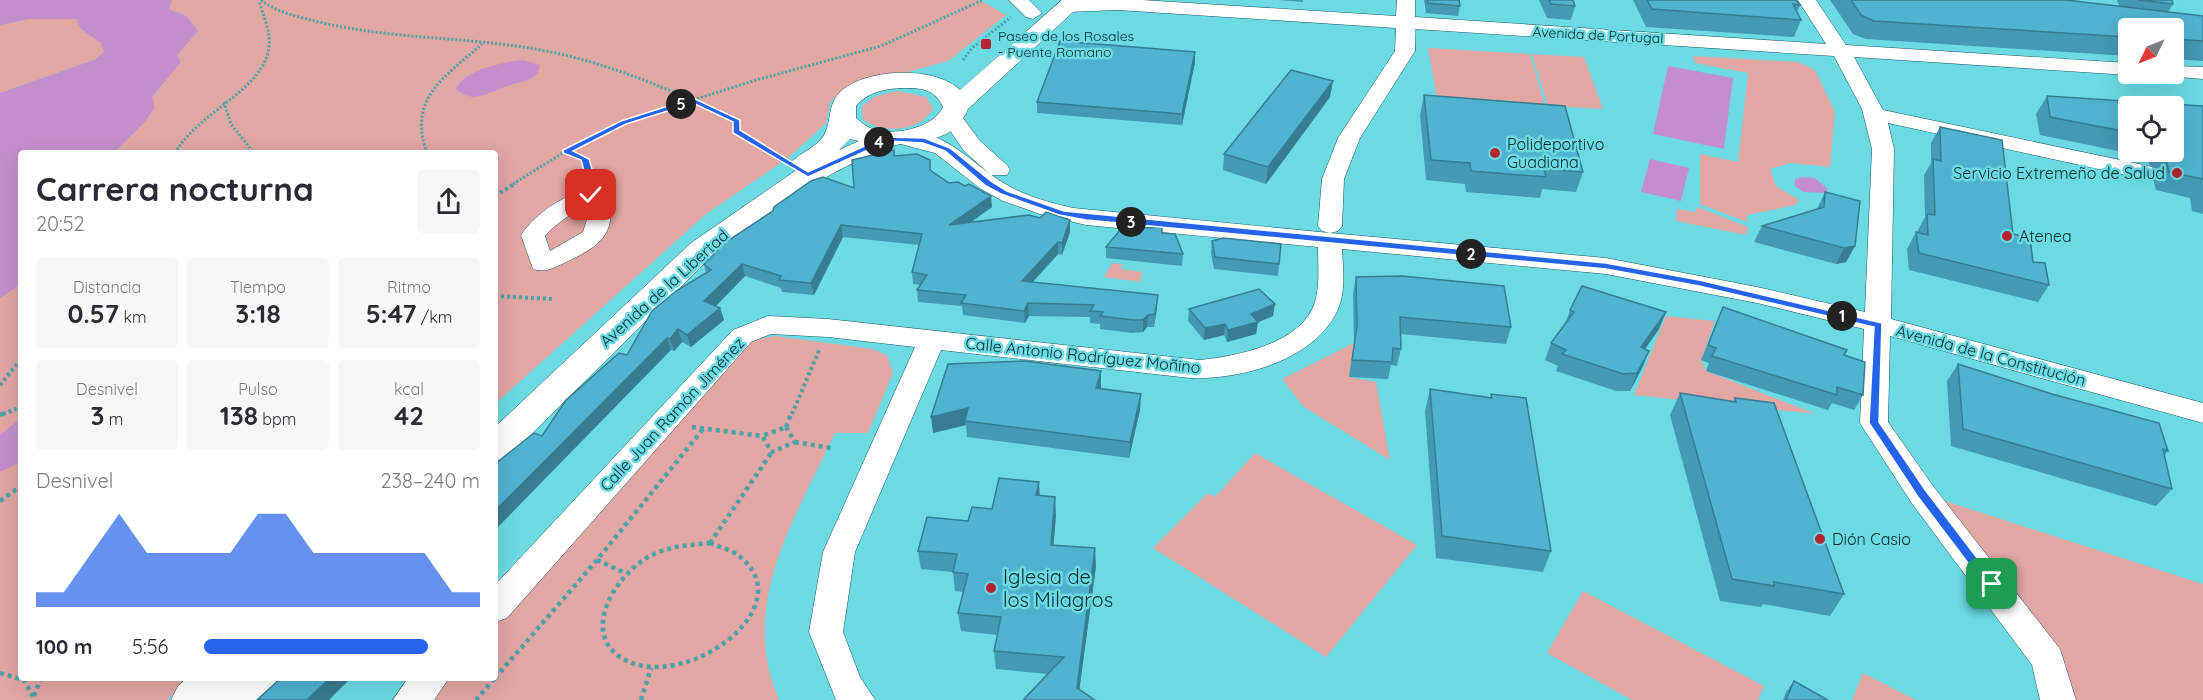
<!DOCTYPE html>
<html lang="es">
<meta charset="utf-8">
<style>
body{margin:0;font-family:Quicksand,sans-serif;background:#f7f7f7;color:#2b2b33;height:100vh;display:flex;flex-direction:column;font-size:22px;white-space:nowrap}
*{box-sizing:border-box;margin:0}
p{font-size:20px;color:#7c7c81}
.icon{flex:none;width:33px;height:33px;fill:none;stroke:currentColor;stroke-width:2;stroke-linecap:round;stroke-linejoin:round}
.map{position:relative;flex:1;overflow:hidden}
.drawer{position:absolute;left:18px;top:150px;width:480px;height:531px;display:flex;flex-direction:column;background:#fff;border-radius:6px;box-shadow:0 6px 24px #0002}
.drawer>*{flex:none}
.needle{width:39px;rotate:227deg}
.controls{position:absolute;left:2118px;top:18px;display:grid;gap:12px}
.controls a{display:grid;place-items:center;width:66px;height:66px;border-radius:6px;background:#fff;box-shadow:0 6px 24px #0002;font-size:30px}
.pin{position:absolute;display:grid;place-items:center;width:51px;height:51px;color:#fff;margin:-26px;border-radius:12px;box-shadow:0 3px 9px #0006}
.km{position:absolute;width:30px;height:30px;margin:-15px;border-radius:50%;background:#222;color:#fff;font-size:16px;line-height:30px;text-align:center}
.round{display:grid;place-items:center;flex:none;width:63px;height:63px;border-radius:6px;background:#f7f7f7}
.overview{display:flex;align-items:center;justify-content:space-between;height:102px;padding:0 18px}
h1{font-size:33px;font-weight:700;line-height:45px}
.figures{display:grid;grid-template-columns:repeat(3,1fr);gap:9px;height:102px;padding:6px 18px}
.figures div{display:grid;align-content:center;border-radius:6px;background:#f7f7f7;text-align:center}
.figures b{font-size:26px;font-weight:700}
.figures small{font-size:16px;font-weight:400}
.figures p{font-size:16px}
.chart{height:168px;padding:12px 18px}
.chart p{display:flex;justify-content:space-between}
.chart svg{width:100%;height:108px;margin-top:6px;fill:#2563eb;opacity:.7}
ul{padding:0 18px;list-style:none;font-size:20px}
li{display:grid;grid-template-columns:96px 72px 1fr;align-items:center;height:45px}
li i{height:15px;border-radius:8px;background:#2563eb}
.map>svg:first-child{display:block}
.green{fill:#e2a6a3}
.water{fill:#c58fcd}
.lines{fill:none;stroke-linecap:round;stroke-linejoin:round}
.minor-casing{stroke:#1a575c;stroke-width:1}
.major-casing{stroke:#1a575c;stroke-width:1}
.path-far2{stroke:#4ca4ab;stroke-width:3;stroke-dasharray:2 2;stroke-linecap:butt}
.path-far1{stroke:#4ca4ab;stroke-width:4;stroke-dasharray:3 3;stroke-linecap:butt}
.path{stroke:#4ca4ab;stroke-width:4.5;stroke-dasharray:4 4;stroke-linecap:butt}
.minor{fill:#fff;fill-rule:evenodd}
.major{fill:#fff;fill-rule:evenodd}
.wall{fill:#4599b4;fill-rule:evenodd}
.shaded-wall{fill:#387d92}
.building{fill:#50b2d1;stroke:#387d92;stroke-width:1.5}
.route{fill:#2563eb;stroke:#fff;stroke-width:1.5}
.poi-dot{fill:#b52431;stroke:#6bdae3;stroke-width:2}
.labels{text-anchor:middle;dominant-baseline:central;stroke-width:5;stroke-linejoin:round;paint-order:stroke}
.far-street-label{font-size:14px;fill:#072c2f;stroke:#6bdae3}
.far-poi-label{font-size:14px;fill:#072c2f;stroke:#6bdae3;text-anchor:start}
.poi-label{font-size:16px;fill:#072c2f;stroke:#6bdae3;text-anchor:start}
.street-label{font-size:16px;fill:#072c2f;stroke:#6bdae3}
.near-poi-label{font-size:20px;fill:#072c2f;stroke:#6bdae3;text-anchor:start}
</style>
<div class="map">
<svg width="2203" height="700" viewBox="0 0 2203 700">
<rect width="100%" height="100%" fill="#6bdae3"/>
<g class="green">
<polygon points="172,0 980,0 1006,15 948,61 904,73 837,95 830,102 826,123 788,158 706,214 495,404 495,153 113,153 143,124 152,98 165,81 177,55 198,31 186,16 169,9"/>
<polygon points="30,19 76,19 81,29 102,43 104,52 94,60 0,93 0,25"/>
<polygon points="1428,48 1530,54 1545,106 1437,99"/>
<polygon points="1532,54 1584,57 1603,109 1548,106"/>
<polygon points="1693,56 1798,62 1815,70 1835,112 1830,167 1791,163 1770,169 1776,186 1799,200 1795,205 1747,215 1747,222 1700,204 1700,154 1738,162 1748,73 1695,63"/>
<path d="M897,91L926,97L933,108C922,132 880,135 862,118V106L876,96Z"/>
<polygon points="1698,207 1748,227 1746,235 1676,221 1677,209 1695,212"/>
<polygon points="1112,263 1122,264 1121,269 1142,272 1140,282 1104,277"/>
<polygon points="21,284 21,678 192,678 167,700 0,700 0,298"/>
<polygon points="1666,316 1715,321 1701,360 1706,371 1816,414 1634,395"/>
<path d="M775,336L873,349L887,355L893,373L868,433H835C795,518 738,605 779,700H425L445,678H495V622L751,340Z"/>
<polygon points="1354,343 1349,377 1376,382 1390,460 1304,407 1282,379"/>
<polygon points="1255,453 1417,545 1326,657 1153,548 1208,493 1215,497"/>
<polygon points="1945,501 2203,584 2203,700 2072,700"/>
<polygon points="1583,591 1764,686 1758,700 1632,700 1547,653"/>
<polygon points="1863,673 1916,700 1852,700"/>
</g>
<g class="water">
<polygon points="0,0 172,0 169,9 186,16 198,31 177,55 181,62 152,97 155,107 143,124 113,153 21,153 21,284 0,298 0,93 94,60 104,52 101,43 81,29 76,19 30,19 0,25"/>
<path d="M523,60L540,65C538,81 523,81 510,85C493,90 473,106 456,89C467,68 501,63 523,60Z"/>
<polygon points="1668,66 1733,78 1724,149 1653,134"/>
<polygon points="1650,159 1689,168 1681,201 1641,192"/>
<polygon points="1803,177 1815,178 1828,189 1826,193 1804,192 1795,186 1795,179"/>
<polygon points="21,418 21,462 0,472 0,435"/>
</g>
<g class="lines">
<defs>
<g id="minor">
<polygon points="1009,0 1029,0 1042,13 1033,19 1026,17"/>
<path d="M1079,0H1142L1396,16L1397,0H1415V17L1826,44L1798,0H1816L1846,45L2128,63V74H2134L2128,75L1854,57L1883,110L2144,165L2152,167L2155,172L2152,177L2144,179L1888,123L1894,149L1891,319L2203,403V423L1890,336L1888,422L1933,486L2060,649L2076,700H2040L2032,665L1911,502L1860,423L1864,329L1757,303L1606,274L1342,249C1343,268 1346,291 1338,309C1316,360 1241,380 1190,378L941,350L855,552L843,632L860,677L875,700H836L809,632L823,552L915,347L828,337L771,334L751,342L507,618L495,622V585L733,330L768,316L828,319L1200,360C1237,356 1302,344 1315,302C1320,285 1318,265 1318,247L1086,225L1040,214L1003,201L981,189L935,153L897,143L894,138L897,133C941,123 974,167 1007,185C1028,197 1051,203 1073,208L1330,233L1322,231L1318,226L1322,179L1338,138L1395,51L1396,28L1118,10L1067,12L1058,6L1060,2ZM1415,29L1834,56L1862,109L1872,149L1865,312L1757,287L1606,258L1330,233L1338,231L1342,226L1344,179L1360,138L1415,51Z"/>
<polygon points="2174,66 2203,67 2203,79 2167,76 2165,74 2174,74"/>
<polygon points="952,111 959,113 980,141 1007,165 1010,170 1007,175 991,175 964,151 941,117 945,113"/>
<path d="M591,188L599,190L610,201C615,239 595,248 564,263C553,268 546,273 533,269L521,235C537,212 564,195 591,188ZM587,206L588,216L583,232L550,251L545,236C557,222 571,214 587,206Z"/>
<polygon points="408,678 449,678 434,700 393,700"/>
</g>
<g id="major">
<path d="M1062,0H1086L968,109C952,147 920,136 890,147C824,172 767,213 713,255L508,457L495,461V427L691,243L795,171L789,165C798,153 817,148 824,135C832,121 827,107 839,93C863,68 935,65 960,90ZM901,88C920,88 935,88 943,107C933,129 889,138 868,127C864,125 860,121 856,118V106C868,92 884,89 901,88ZM850,139L859,141L839,150Z"/>
<polygon points="187,678 280,678 274,691 265,700 171,700 178,686"/>
</g>
</defs>
<use href="#minor" class="minor-casing"/>
<use href="#major" class="major-casing"/>
<g class="path-far2">
<path d="M261,0C275,11 294,16 311,20C387,40 465,36 541,50C610,63 674,91 737,121L736,131L781,160"/>
<polyline points="963,60 972,48 1011,17"/>
<polyline points="224,102 231,124 254,153"/>
<polyline points="567,152 584,159 590,176"/>
<path d="M175,153C198,112 264,90 269,47C271,32 263,15 259,1"/>
<path d="M427,153C407,98 445,77 482,44"/>
<polyline points="513,184 566,151 624,122 756,80 881,46 983,0"/>
</g>
<g class="path-far1">
<polyline points="495,196 516,183"/>
<polyline points="495,296 554,299"/>
<polyline points="0,385 21,359"/>
<polyline points="3,414 21,407"/>
<polyline points="792,414 820,348"/>
</g>
<g class="path">
<polyline points="0,415 7,412"/>
<polyline points="692,427 762,436"/>
<polyline points="786,427 792,412"/>
<polygon points="786,427 795,442 772,452 762,436"/>
<polyline points="795,442 831,448"/>
<polyline points="0,501 21,486"/>
<path d="M710,543C719,547 732,550 739,556C804,606 687,692 625,660C576,634 618,571 652,555C670,546 690,545 710,543Z"/>
<polyline points="710,543 772,452"/>
<polyline points="597,560 625,573"/>
<polyline points="0,673 24,680 35,700"/>
<polyline points="495,678 597,560 704,428"/>
<polyline points="34,696 41,678"/>
<polyline points="476,700 495,678"/>
<polyline points="641,700 651,668"/>
</g>
<use href="#minor" class="minor"/>
<use href="#major" class="major"/>
</g>
<g class="wall">
<polygon points="1279,0 1303,0 1303,2"/>
<polygon points="1424,0 1459,0 1460,6 1458,16 1426,13"/>
<polygon points="1539,0 1573,0 1575,6 1571,20 1547,18"/>
<polygon points="1633,0 1796,0 1800,5 1797,12 1801,20 1794,37 1646,27"/>
<polygon points="1830,0 2066,0 2119,6 2117,0 2172,0 2173,4 2168,12 2203,16 2203,61 2174,59 2174,28 2128,28 2128,56 1866,39 1853,34"/>
<polygon points="1195,62 1182,125 1037,113 1037,102"/>
<polygon points="1424,95 1583,172 1576,192 1542,189 1540,198 1466,192 1465,184 1426,180 1420,115"/>
<path d="M2047,96L2203,106V214L2192,211L2190,198L2156,190L2153,179L2157,171L2149,164L2147,157L2040,135L2036,114ZM2128,106L2174,152H2128Z"/>
<polygon points="1330,97 1266,184 1223,170 1224,154"/>
<polygon points="1940,127 2049,285 2038,302 1909,270 1907,249 1916,232 1918,233 1918,230 1925,217 1924,175 1931,163 1931,143"/>
<polygon points="894,150 895,156 930,160 931,171 949,183 992,207 971,222 1070,232 1062,255 1058,254 1033,282 1157,307 1154,327 1147,327 1143,332 1132,333 1100,329 1100,324 1090,323 1090,317 1029,316 1025,323 963,315 962,306 918,302 917,290 920,285 913,284 912,272 919,245 843,237 814,295 782,292 781,288 745,276 716,306 720,308 724,320 691,347 682,342 674,351 671,350 542,436 627,355 706,273 704,264 854,188"/>
<polygon points="1825,192 1855,246 1846,262 1836,264 1754,242 1762,226 1817,209"/>
<polygon points="1162,233 1183,254 1182,266 1106,258 1106,247"/>
<polygon points="1212,241 1281,244 1278,276 1214,269 1211,253"/>
<polygon points="1356,277 1511,327 1506,344 1400,334 1401,349 1397,366 1391,365 1388,379 1349,377 1354,343 1353,294"/>
<polygon points="1723,307 1844,355 1863,395 1854,410 1832,403 1828,410 1706,371 1709,363 1701,360"/>
<polygon points="1189,309 1273,316 1258,322 1256,334 1227,342 1224,335 1204,340 1188,321"/>
<polygon points="1570,310 1659,329 1645,349 1649,351 1642,368 1630,391 1616,391 1556,371 1558,366 1545,360 1551,343 1565,324"/>
<polygon points="1958,364 2168,451 2164,456 2172,489 2156,506 1951,446 1947,381"/>
<polygon points="1101,371 1100,388 1141,394 1140,410 1129,458 967,437 966,425 933,433"/>
<polygon points="1430,389 1490,398 1491,394 1551,551 1543,572 1436,558 1425,411"/>
<polygon points="1680,393 1733,402 1735,398 1844,594 1830,616 1763,604 1761,607 1720,601 1670,415"/>
<polygon points="1040,495 1056,515 1053,545 1096,566 1079,690 1048,674 996,669 994,651 998,635 961,631 958,613 963,592 955,591 953,572 921,569 918,551 968,521"/>
<polygon points="1794,681 1828,700 1783,700 1786,692"/>
</g>
<g class="shaded-wall">
<polygon points="1195,52 1195,62 1182,125 1182,114"/>
<polygon points="1333,81 1330,97 1266,184 1268,167"/>
<polygon points="991,196 992,207 950,237 949,225"/>
<polygon points="1070,220 1070,232 1062,255 1062,243"/>
<polygon points="841,225 843,237 814,295 811,283"/>
<polygon points="1058,242 1058,254 1022,293 1022,281"/>
<polygon points="1855,246 1846,262 1836,264 1844,248"/>
<polygon points="742,264 745,276 708,314 704,301"/>
<polygon points="1158,295 1157,307 1154,327 1155,314"/>
<polygon points="1028,303 1029,316 1025,323 1024,311"/>
<polygon points="1275,304 1273,316 1258,322 1256,334 1227,342 1228,330 1251,314"/>
<polygon points="720,308 724,320 691,347 687,335"/>
<polygon points="1666,312 1659,329 1634,365 1641,347"/>
<polygon points="1148,315 1147,327 1143,332 1143,320"/>
<polygon points="1225,324 1224,335 1204,340 1205,328"/>
<polygon points="678,329 682,342 674,351 670,339"/>
<polygon points="667,338 671,350 495,530 495,511"/>
<polygon points="1649,351 1642,368 1630,391 1637,373"/>
<polygon points="1101,371 1101,387 1096,404 1096,388"/>
<polygon points="1141,394 1140,410 1129,458 1130,442"/>
<polygon points="968,408 965,421 966,425 933,433 931,417"/>
<polygon points="1039,482 1040,500 1036,495"/>
<polygon points="1055,497 1056,515 1052,564 1051,545"/>
<polygon points="1095,548 1096,566 1078,700 1077,688"/>
<polygon points="330,678 351,678 329,700 307,700"/>
</g>
<g class="building">
<polygon points="1427,0 1459,0 1460,6 1428,3"/>
<polygon points="1549,0 1573,0 1575,6 1551,4"/>
<polygon points="1647,0 1796,0 1800,5 1793,4 1801,20 1652,9"/>
<polygon points="1851,0 2066,0 2203,16 2203,41 2174,39 2174,28 2128,28 2128,37 1874,21 1861,15"/>
<polygon points="2138,0 2172,0 2173,4"/>
<polygon points="1060,41 1195,52 1182,114 1037,102"/>
<polygon points="1291,70 1333,81 1268,167 1224,154"/>
<polygon points="1424,95 1565,106 1583,172 1544,169 1546,177 1471,171 1470,163 1431,160"/>
<polygon points="2047,96 2203,106 2203,179 2169,172 2166,161 2170,153 2168,152 2174,152 2174,106 2128,106 2128,132 2050,117"/>
<polygon points="1940,127 2002,140 2013,234 2030,238 2033,262 2045,263 2049,285 1919,253 1916,232 1928,235 1927,214 1935,215 1933,159 1941,161"/>
<polygon points="894,150 894,156 917,154 930,160 930,170 949,183 958,182 965,186 969,184 991,196 949,225 1029,215 1040,218 1046,212 1070,220 1062,243 1058,242 1022,281 1158,295 1155,314 1148,315 1143,320 1133,320 1100,316 1103,312 1090,311 1094,305 1028,303 1024,311 961,303 966,295 917,290 927,275 912,272 922,234 841,225 811,283 779,280 781,276 742,264 704,301 720,308 687,335 678,329 670,339 667,338 495,511 495,464 534,433 542,436 566,400 619,353 627,355 652,311 676,291 711,270 704,264 726,242 773,211 774,207 811,181 823,177 854,188 852,160"/>
<polygon points="1825,192 1860,201 1855,246 1844,248 1762,226 1824,207"/>
<polygon points="1162,227 1162,233 1175,234 1183,254 1106,247 1121,229"/>
<polygon points="1223,238 1281,244 1279,264 1215,257 1212,241"/>
<polygon points="1402,276 1504,286 1511,327 1400,317 1401,349 1393,348 1392,362 1352,360 1357,326 1356,277"/>
<polygon points="1582,286 1666,312 1641,347 1649,351 1637,373 1623,374 1562,354 1566,350 1551,343 1574,312 1570,310"/>
<polygon points="1259,289 1275,304 1251,314 1258,322 1228,330 1225,324 1205,328 1189,309"/>
<polygon points="1723,307 1847,350 1844,355 1865,362 1863,395 1837,387 1837,395 1712,356 1716,348 1708,345"/>
<polygon points="1025,361 1101,371 1096,388 1141,394 1130,442 965,421 968,408 931,417 948,364"/>
<polygon points="1958,364 2052,394 2159,423 2168,451 2163,449 2172,489 1963,429"/>
<polygon points="1430,389 1492,398 1491,394 1526,398 1551,551 1442,536"/>
<polygon points="1680,393 1736,402 1735,398 1774,403 1844,594 1774,582 1774,586 1732,579"/>
<polygon points="999,478 1039,482 1036,495 1055,497 1051,545 1095,548 1077,688 1095,700 1023,700 1064,657 994,651 1001,617 958,613 968,574 953,572 957,554 918,551 927,517 968,521 972,507 992,509"/>
<polygon points="281,678 330,678 307,700 257,700"/>
<polygon points="1794,681 1828,700 1786,700"/>
</g>
<polygon class="route" points="693,98 740,120 740,130 808,172 884,137 924,138 950,148 992,182 1007,191 1064,211 1606,263 1699,280 1882,323 1879,422 1926,491 1997,584 1992,589 1987,588 1918,497 1869,423 1874,327 1699,286 1606,269 1086,220 1059,215 1001,194 986,186 945,151 923,143 888,141 808,177 733,133 733,122 693,103 626,124 573,151 589,159 597,185 594,197 588,197 588,185 581,160 563,153 563,150 621,121"/>
<g class="poi-dot">
<rect x="980" y="38" width="12" height="12" rx="3"/>
<circle cx="1495" cy="153" r="6"/>
<circle cx="2177" cy="173" r="6"/>
<circle cx="2007" cy="236" r="6"/>
<circle cx="1820" cy="539" r="6"/>
<circle cx="991" cy="588" r="6"/>
</g>
<g class="labels">
<g class="far-street-label">
<text transform="translate(1598 35) rotate(3)">Avenida de Portugal</text>
</g>
<g class="far-poi-label">
<text x="998" y="36">Paseo de los Rosales<tspan x="998" dy="16">- Puente Romano</tspan></text>
</g>
<g class="poi-label">
<text x="1507" y="144">Polideportivo<tspan x="1507" dy="18">Guadiana</tspan></text>
<text x="2165" y="173" text-anchor="end">Servicio Extremeño de Salud</text>
<text x="2019" y="236">Atenea</text>
<text x="1832" y="539">Dión Casio</text>
</g>
<g class="street-label">
<text transform="translate(664 288) rotate(-42)">Avenida de la Libertad</text>
<text transform="translate(1083 355) rotate(6)">Calle Antonio Rodríguez Moñino</text>
<text transform="translate(1991 355) rotate(15)">Avenida de la Constitución</text>
<text transform="translate(672 414) rotate(-47)">Calle Juan Ramón Jiménez</text>
</g>
<g class="near-poi-label">
<text x="1003" y="576">Iglesia de<tspan x="1003" dy="23">los Milagros</tspan></text>
</g>
</g>
</svg>
<div class="controls">
<a><svg class="needle" viewBox="-14 -14 28 28"><path d="M0-13l5 13h-10z" fill="#e53935"/><path d="M0 13l5-13h-10z" fill="#7c7c81"/></svg></a>
<a><svg class="icon" aria-label="locate" viewBox="0 0 24 24"><circle cx="12" cy="12" r="6"/><path d="M12 2v4M12 18v4M2 12h4M18 12h4"/></svg></a>
</div>
<div class="pin" style="left:1992px;top:584px;background:#1e9e55"><svg class="icon" aria-label="arrive" viewBox="0 0 24 24"><path d="M6 21V4h12l-3 4 3 4H6"/></svg></div>
<div class="pin" style="left:591px;top:195px;background:#d93025"><svg class="icon" aria-label="check" viewBox="0 0 24 24"><path d="M5 12l5 5 9-10"/></svg></div>
<b class="km" style="left:1842px;top:316px">1</b>
<b class="km" style="left:1471px;top:254px">2</b>
<b class="km" style="left:1131px;top:222px">3</b>
<b class="km" style="left:879px;top:142px">4</b>
<b class="km" style="left:681px;top:104px">5</b>
<section class="drawer">
<div class="overview"><div><h1>Carrera nocturna</h1><p>20:52</p></div><a class="round"><svg class="icon" aria-label="share" viewBox="0 0 24 24"><path d="M12 15V3M7 8l5-5 5 5M5 13v7h14v-7"/></svg></a></div>
<div class="figures">
<div><p>Distancia</p><b>0.57<small> km</small></b></div>
<div><p>Tiempo</p><b>3:18</b></div>
<div><p>Ritmo</p><b>5:47<small> /km</small></b></div>
</div>
<div class="figures">
<div><p>Desnivel</p><b>3<small> m</small></b></div>
<div><p>Pulso</p><b>138<small> bpm</small></b></div>
<div><p>kcal</p><b>42</b></div>
</div>
<div class="chart"><p><span>Desnivel</span>238–240 m</p>
<svg viewBox="0 0 160 44" preserveAspectRatio="none"><path d="M0 44V38L10 38L20 22L30 6L40 22L50 22L60 22L70 22L80 6L90 6L100 22L110 22L120 22L130 22L140 22L150 38L160 38V44z"/></svg>
</div>
<ul>
<li><b>100 m</b>5:56<i style="width:81%"></i></li>
</ul>
</section>
</div>
